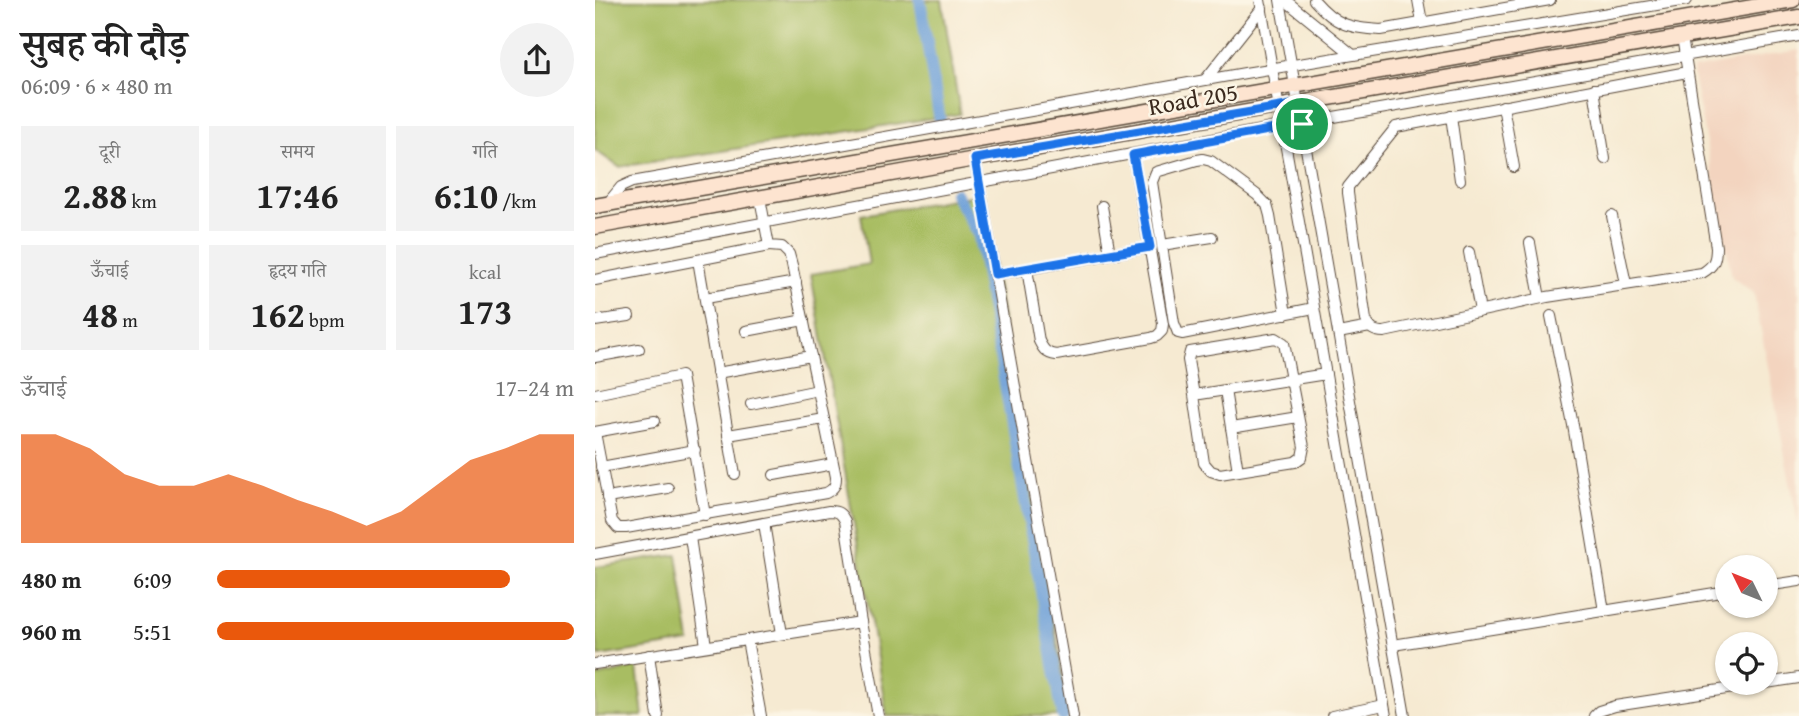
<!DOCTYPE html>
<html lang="hi">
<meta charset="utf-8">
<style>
body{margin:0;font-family:"Gentium Book Plus","Noto Serif Devanagari",serif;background:#f2f2f2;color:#222;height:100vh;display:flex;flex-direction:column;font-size:26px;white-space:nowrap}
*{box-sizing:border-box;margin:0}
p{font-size:23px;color:#767676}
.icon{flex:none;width:38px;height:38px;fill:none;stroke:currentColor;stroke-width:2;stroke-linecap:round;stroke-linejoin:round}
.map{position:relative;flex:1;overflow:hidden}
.panel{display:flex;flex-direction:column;background:#fff;width:595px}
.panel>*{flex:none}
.needle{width:46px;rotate:313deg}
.fabs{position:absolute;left:1120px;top:555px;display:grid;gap:14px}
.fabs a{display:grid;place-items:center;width:63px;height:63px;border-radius:50%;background:#fff;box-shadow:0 2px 5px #0004;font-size:35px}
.pin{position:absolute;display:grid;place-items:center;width:60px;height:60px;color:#fff;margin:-30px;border:4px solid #fff;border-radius:50%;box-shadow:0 2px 7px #0007}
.round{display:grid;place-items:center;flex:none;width:74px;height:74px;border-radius:37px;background:#f2f2f2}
.headline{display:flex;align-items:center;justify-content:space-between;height:119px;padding:0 21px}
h1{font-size:38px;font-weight:600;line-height:52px}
.figures{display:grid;grid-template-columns:repeat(3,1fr);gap:10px;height:119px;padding:7px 21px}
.figures div{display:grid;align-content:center;border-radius:0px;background:#f2f2f2;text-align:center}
.figures b{font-size:35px;font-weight:600}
.figures small{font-size:19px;font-weight:400}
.figures p{font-size:19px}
.chart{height:196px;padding:14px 21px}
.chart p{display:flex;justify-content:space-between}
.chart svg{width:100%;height:126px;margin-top:7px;fill:#ea580c;opacity:.7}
ul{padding:0 21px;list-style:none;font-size:23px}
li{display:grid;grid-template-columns:112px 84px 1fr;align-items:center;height:52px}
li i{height:18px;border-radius:9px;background:#ea580c}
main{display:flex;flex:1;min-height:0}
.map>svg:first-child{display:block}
.built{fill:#f3d4bf}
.green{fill:#a8bd62;stroke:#727440;stroke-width:2}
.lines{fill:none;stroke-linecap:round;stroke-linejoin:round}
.canal{stroke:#6c9fd8;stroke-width:12}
.minor-casing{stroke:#574739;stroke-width:12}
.secondary-casing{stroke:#574739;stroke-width:17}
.minor{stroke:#fff;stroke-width:10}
.secondary{stroke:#fde4d0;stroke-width:14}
.route-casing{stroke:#fff;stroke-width:14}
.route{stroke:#1a73e8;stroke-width:9}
.labels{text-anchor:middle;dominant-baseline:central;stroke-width:5;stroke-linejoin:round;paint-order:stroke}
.street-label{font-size:24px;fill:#3b2a1e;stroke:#fcf5e5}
</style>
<main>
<section class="panel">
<div class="headline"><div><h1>सुबह की दौड़</h1><p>06:09 · 6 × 480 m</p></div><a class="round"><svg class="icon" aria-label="share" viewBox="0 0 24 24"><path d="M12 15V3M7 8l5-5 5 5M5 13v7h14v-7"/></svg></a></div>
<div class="figures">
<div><p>दूरी</p><b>2.88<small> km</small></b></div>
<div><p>समय</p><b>17:46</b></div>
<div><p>गति</p><b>6:10<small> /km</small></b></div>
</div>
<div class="figures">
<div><p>ऊँचाई</p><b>48<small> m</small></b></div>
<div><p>हृदय गति</p><b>162<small> bpm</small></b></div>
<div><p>kcal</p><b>173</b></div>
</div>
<div class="chart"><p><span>ऊँचाई</span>17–24 m</p>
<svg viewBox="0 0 160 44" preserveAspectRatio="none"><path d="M0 44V6L10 6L20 11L30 20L40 24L50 24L60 20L70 24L80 29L90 33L100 38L110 33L120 24L130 15L140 11L150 6L160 6V44z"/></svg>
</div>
<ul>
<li><b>480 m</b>6:09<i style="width:82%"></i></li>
<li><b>960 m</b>5:51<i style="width:100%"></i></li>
</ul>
</section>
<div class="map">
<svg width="1204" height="716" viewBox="0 0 1204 716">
<rect width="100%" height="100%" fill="#fcf5e5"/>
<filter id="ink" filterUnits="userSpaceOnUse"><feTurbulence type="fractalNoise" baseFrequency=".0143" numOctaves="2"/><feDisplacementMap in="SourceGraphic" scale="14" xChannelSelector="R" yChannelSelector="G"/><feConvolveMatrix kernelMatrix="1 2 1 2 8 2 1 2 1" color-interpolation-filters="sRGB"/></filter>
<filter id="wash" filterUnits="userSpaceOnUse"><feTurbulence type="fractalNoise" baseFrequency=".00686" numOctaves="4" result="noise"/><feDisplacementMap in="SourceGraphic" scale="28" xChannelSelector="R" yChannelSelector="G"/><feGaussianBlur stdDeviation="1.57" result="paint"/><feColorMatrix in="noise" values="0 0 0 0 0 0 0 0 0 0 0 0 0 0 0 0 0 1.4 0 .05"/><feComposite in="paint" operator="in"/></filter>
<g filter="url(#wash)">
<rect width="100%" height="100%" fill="#f6ead2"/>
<polygon class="built" points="1204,50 1204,529 1159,293 1137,277 1097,69"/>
<g class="green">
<polygon points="0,0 347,0 365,114 24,167 0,150"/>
<polygon points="387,194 475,716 292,716 216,274 274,264 266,215"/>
<polygon points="82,555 95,642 4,656 0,627 0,567"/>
<polygon points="42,667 48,716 0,716 0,677"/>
</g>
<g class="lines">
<g class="canal">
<polyline points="325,0 345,121"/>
<polyline points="360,193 384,236 468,716"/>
</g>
</g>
</g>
<g filter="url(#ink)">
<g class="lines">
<defs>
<g id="minor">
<polyline points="665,0 791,716"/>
<polyline points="685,0 810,716"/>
<polyline points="690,0 758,55"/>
<path d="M719,0C741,25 753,28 786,30L955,0"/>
<polyline points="823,0 827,22"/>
<path d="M1087,37L1121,247C1121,260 1119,266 1107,273L952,297L789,332C779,332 775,329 771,320L753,193V187L801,127L1092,72"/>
<polyline points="610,80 667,8"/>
<polyline points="999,89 1010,159"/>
<polyline points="908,106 919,167"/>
<polyline points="856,116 865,180"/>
<path d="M538,155L568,324L567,331L562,336L556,338L461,355C451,354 448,349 444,341L432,269L555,247"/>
<polyline points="380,159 478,716"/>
<polyline points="12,204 26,187 37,182 650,73 1092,0"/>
<polyline points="507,206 515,254"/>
<polyline points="1017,216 1031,284"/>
<polyline points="935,243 945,298"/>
<polyline points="567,245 617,237"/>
<polyline points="874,252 885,311"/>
<polyline points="0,254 687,126 1204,36"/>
<polyline points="103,260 140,474"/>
<polyline points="400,274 432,269"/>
<polyline points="0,280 174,246"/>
<polyline points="110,298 201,282"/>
<polyline points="691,314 675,216 672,205 662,195 616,161 608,159 602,160 561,172 557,182 579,323 583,333 587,334 719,308"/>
<polyline points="956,316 978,425 1009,611"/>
<polyline points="0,321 34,316"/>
<polyline points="151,331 209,320"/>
<polyline points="743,333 775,327"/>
<polyline points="0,357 44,349"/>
<polyline points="122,373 216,356"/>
<polyline points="630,390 643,471"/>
<polyline points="0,394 86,376 110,515"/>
<path d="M599,395L593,360L595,352L681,338L689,343L709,447L707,457L700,462L625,474L616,471L609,463L599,395C643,388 687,381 731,374"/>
<polyline points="156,404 223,390"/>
<polyline points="636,428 703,417"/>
<path d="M0,432L16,516L17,521L23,528H31L231,493C239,489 241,485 241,477L197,265L194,254L187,247L174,246L165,198"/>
<polyline points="0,432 60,421"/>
<polyline points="133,435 229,419"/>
<polyline points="6,467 100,450"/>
<polyline points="179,475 238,464"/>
<polyline points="12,498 73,488"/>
<polyline points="169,523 187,634"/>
<polyline points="95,537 111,646"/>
<path d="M0,554L234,511C243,511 246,513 250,521L266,622"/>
<polyline points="1171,586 1204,581"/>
<polyline points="152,640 166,716"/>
<polyline points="798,645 1132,591"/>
<polyline points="54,655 63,716"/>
<polyline points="0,664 266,622 283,716"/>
<polyline points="737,716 789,705"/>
<polyline points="999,716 1004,711 1020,706 1204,678"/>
</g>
<g id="secondary">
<polyline points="0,206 1198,0"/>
<polyline points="0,227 380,159 1204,17"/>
</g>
</defs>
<use href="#minor" class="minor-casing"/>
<use href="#secondary" class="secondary-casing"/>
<use href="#minor" class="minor"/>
<use href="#secondary" class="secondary"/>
</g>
</g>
<g class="lines" filter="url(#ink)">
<defs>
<polygon id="route" points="703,104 707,124 538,155 555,247 400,274 380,159"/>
</defs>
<use href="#route" class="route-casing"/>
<use href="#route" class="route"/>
</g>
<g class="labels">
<g class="street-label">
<text transform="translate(598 99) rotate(-10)">Road 205</text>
</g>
</g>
</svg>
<div class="fabs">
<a><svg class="needle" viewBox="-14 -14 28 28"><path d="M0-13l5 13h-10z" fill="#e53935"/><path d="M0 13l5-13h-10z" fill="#767676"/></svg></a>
<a><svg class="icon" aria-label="locate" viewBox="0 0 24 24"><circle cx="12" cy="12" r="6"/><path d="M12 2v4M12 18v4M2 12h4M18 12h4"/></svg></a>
</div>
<div class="pin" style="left:707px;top:124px;background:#1e9e55"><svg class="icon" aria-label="arrive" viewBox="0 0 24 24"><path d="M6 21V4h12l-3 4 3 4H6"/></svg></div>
</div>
</main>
